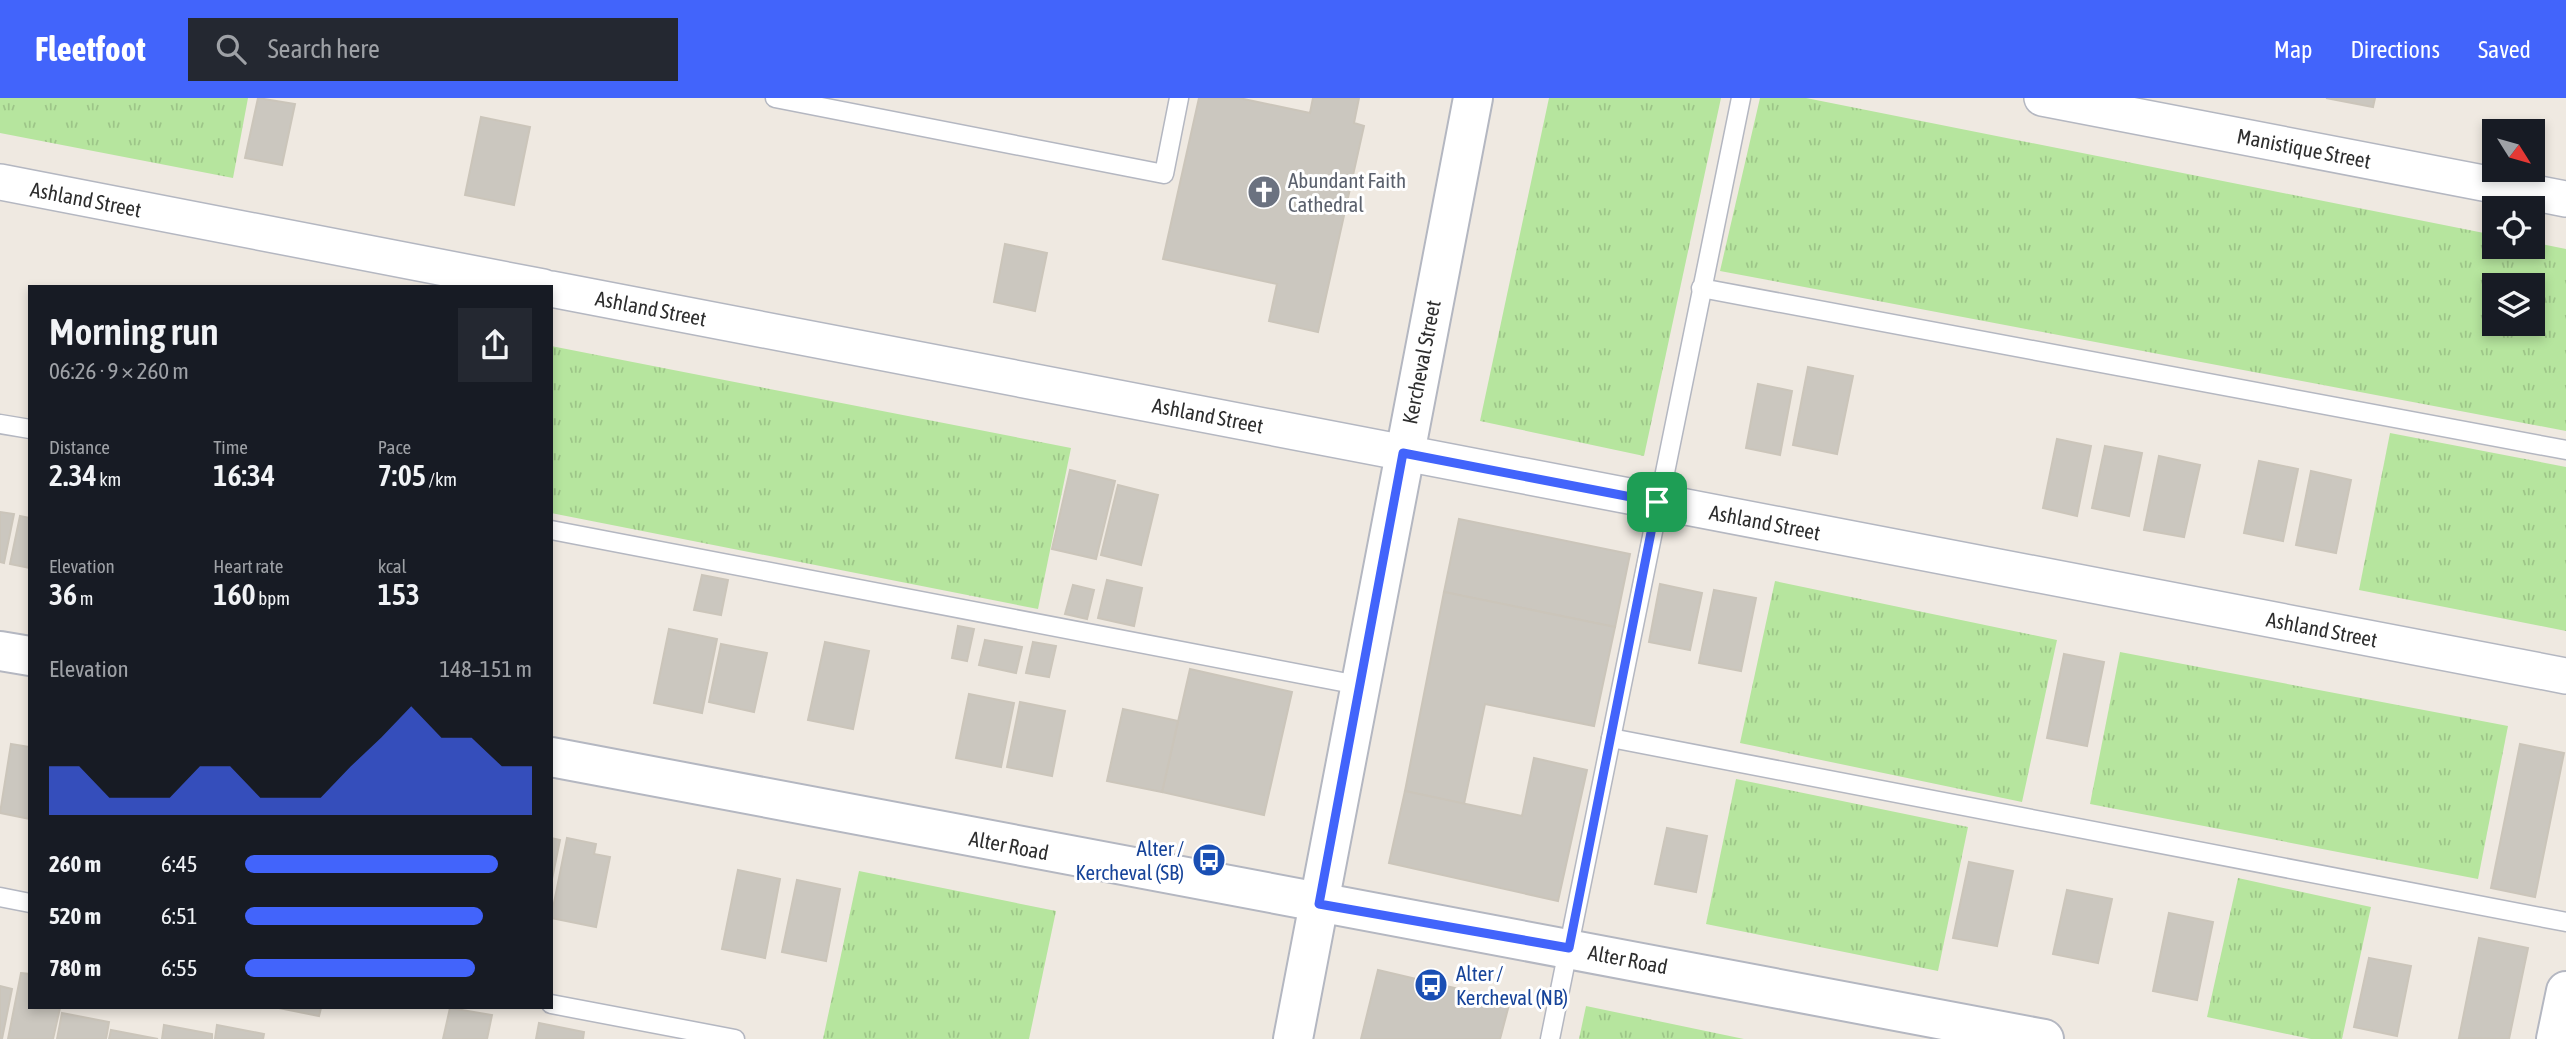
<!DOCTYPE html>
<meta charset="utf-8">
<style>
body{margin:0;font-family:"Asap Condensed",sans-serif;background:#242831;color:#f1f3f6;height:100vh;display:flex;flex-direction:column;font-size:26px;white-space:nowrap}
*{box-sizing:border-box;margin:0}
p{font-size:23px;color:#9ea1a6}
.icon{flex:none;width:38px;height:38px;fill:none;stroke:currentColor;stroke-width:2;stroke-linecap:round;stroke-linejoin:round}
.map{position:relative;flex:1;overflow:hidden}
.panel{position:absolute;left:28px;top:187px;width:525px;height:724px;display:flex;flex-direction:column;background:#171b24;border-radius:0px;box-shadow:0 4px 10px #0003}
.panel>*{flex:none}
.needle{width:46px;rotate:127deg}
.fabs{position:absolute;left:2482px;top:21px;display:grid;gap:14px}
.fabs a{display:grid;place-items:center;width:63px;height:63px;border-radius:0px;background:#171b24;box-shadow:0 4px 10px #0003;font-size:35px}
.pin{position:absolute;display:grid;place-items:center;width:60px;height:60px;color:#fff;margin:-30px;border-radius:14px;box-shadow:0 4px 10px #0006}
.round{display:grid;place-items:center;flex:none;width:74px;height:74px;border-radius:0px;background:#242831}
.overview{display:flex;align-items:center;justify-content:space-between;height:119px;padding:0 21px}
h1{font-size:38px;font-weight:600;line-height:52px}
.figures{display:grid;grid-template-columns:repeat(3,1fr);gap:10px;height:119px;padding:7px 21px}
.figures div{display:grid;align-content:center}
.figures b{font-size:30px;font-weight:600}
.figures small{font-size:19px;font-weight:400}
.figures p{font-size:19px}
.chart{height:196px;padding:14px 21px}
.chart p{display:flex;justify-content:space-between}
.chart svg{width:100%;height:126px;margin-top:7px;fill:#4264fb;opacity:.7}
ul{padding:0 21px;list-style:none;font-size:23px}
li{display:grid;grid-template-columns:112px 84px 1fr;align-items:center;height:52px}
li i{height:18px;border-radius:9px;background:#4264fb}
header{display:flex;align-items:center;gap:42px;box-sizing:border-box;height:98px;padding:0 35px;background:#4264fb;color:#fff}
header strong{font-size:33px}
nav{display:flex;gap:38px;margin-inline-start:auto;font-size:24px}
.search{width:490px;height:63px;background:#242831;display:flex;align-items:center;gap:18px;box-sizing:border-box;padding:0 24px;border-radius:0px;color:#9ea1a6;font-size:26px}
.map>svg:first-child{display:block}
.grass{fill:url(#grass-tufts);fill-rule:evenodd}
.building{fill:#cbc7bf;stroke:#cbc5ba;stroke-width:2}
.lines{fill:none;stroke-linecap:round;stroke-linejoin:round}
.lane-casing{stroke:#b4b7c1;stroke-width:21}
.street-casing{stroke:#b4b7c1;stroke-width:38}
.secondary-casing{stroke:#b4b7c1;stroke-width:42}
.lane{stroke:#fff;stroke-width:18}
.street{stroke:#fff;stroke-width:35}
.secondary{stroke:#fff;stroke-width:38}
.route-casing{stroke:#fff;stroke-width:14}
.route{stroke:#4264fb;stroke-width:9}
.labels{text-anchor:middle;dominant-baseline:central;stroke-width:6;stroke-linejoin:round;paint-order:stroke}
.street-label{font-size:21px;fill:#2e2e2e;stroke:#fff}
.worship-label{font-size:21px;fill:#5b616d;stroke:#fff;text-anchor:start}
.transit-label{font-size:21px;fill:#164399;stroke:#fff;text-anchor:end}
</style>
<header>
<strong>Fleetfoot</strong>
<div class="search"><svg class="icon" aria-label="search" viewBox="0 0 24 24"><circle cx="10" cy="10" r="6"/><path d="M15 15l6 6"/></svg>Search here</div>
<nav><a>Map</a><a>Directions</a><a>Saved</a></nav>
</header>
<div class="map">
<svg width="2566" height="941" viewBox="0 0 2566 941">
<defs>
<pattern id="grass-tufts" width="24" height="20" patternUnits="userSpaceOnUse" patternTransform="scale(1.75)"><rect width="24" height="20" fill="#b6e59e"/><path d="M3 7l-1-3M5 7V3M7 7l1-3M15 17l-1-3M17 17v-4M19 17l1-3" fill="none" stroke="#9dc588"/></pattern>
</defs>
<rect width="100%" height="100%" fill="#efe9e1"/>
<g class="grass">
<polygon points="0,0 248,0 233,80 0,35"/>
<polygon points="1549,0 1721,0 1644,358 1480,323"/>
<path d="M1760,0H1806L2494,137V149H2532V144L2566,151V333L1720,173ZM2494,187H2532V226H2494Z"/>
<polygon points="551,248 1071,350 1038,511 551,415"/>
<polygon points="2390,335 2566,369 2566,533 2359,492"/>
<polygon points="1775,483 2057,542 2022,704 1740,645"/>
<polygon points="2120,554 2508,628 2478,781 2090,706"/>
<polygon points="1736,681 1968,729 1938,873 1706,826"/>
<polygon points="859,773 1056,813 1029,941 823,941"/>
<polygon points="2238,780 2371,809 2342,941 2311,941 2207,919"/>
<polygon points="1586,908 1744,941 1579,941"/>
</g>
<g class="building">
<polygon points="258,0 295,6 282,67 245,60"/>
<polygon points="1199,0 1239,0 1310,15 1313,0 1359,0 1354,25 1364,28 1318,234 1269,223 1277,186 1163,161"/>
<polygon points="2326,0 2375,0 2373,9"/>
<polygon points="481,19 530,29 514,107 465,97"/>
<polygon points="1005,146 1047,155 1035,213 994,204"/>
<polygon points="1808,269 1853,278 1837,356 1793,347"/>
<polygon points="1758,286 1792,293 1780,357 1746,350"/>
<polygon points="2057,341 2091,348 2077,418 2043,410"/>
<polygon points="2105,348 2142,355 2129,418 2092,410"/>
<polygon points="2159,358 2200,367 2184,439 2144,432"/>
<polygon points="2259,363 2298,371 2283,443 2244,435"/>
<polygon points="1070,372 1115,383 1096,461 1052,451"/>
<polygon points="2311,373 2351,382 2336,455 2296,447"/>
<polygon points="1118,387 1158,397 1141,467 1101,457"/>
<polygon points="0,414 14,416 4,465 0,464"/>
<polygon points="20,418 30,420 30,470 10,466"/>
<polygon points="1459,421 1630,456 1615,529 1444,494"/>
<polygon points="702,477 728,482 721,517 694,512"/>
<polygon points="1107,482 1142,490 1134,528 1098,520"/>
<polygon points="1660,486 1702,495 1690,552 1649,544"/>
<polygon points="1073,487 1094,492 1087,521 1065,516"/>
<polygon points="1714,492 1756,500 1741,573 1699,565"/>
<polygon points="1444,494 1615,529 1594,628 1485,606 1464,706 1405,693"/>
<polygon points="958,528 974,531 967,563 952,560"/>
<polygon points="669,531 717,541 702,615 654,605"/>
<polygon points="985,542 1022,549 1016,575 979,567"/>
<polygon points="825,544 869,553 853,631 808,622"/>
<polygon points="1033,544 1056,548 1049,579 1026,575"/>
<polygon points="721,546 767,555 754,614 709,604"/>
<polygon points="2064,556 2104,564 2087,648 2047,640"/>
<polygon points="1190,571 1292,594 1264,717 1162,694"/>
<polygon points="969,596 1014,605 1001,669 956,660"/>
<polygon points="1020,604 1065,613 1052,678 1007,669"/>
<polygon points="1123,611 1178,623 1162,694 1107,683"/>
<polygon points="11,646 30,649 30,721 0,715"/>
<polygon points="2520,646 2564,655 2535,799 2491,790"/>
<polygon points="1534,660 1587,672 1558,803 1389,765 1405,693 1522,718"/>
<polygon points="1667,730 1707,738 1696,794 1655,786"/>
<polygon points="551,740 560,742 551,786"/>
<polygon points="567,740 596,746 594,756 610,759 596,829 551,820"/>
<polygon points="1969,764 2013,773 1997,848 1953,840"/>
<polygon points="738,772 780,781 765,860 722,851"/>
<polygon points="797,782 840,791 826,863 782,854"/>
<polygon points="2067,792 2112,801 2098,865 2053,856"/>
<polygon points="2169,815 2213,824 2197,902 2153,893"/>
<polygon points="2479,840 2528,850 2509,941 2459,940"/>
<polygon points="2369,860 2411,868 2397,938 2354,929"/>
<polygon points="1378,872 1510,903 1500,941 1361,941"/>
<polygon points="21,875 30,876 30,910 60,910 53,941 8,941"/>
<polygon points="0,888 12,891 2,941 0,941"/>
<polygon points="279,910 321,910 319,918"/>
<polygon points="450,910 492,917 487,941 443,941"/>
<polygon points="62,915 109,924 106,941 57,941"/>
<polygon points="539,925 584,934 583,941 536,941"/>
<polygon points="164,927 212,936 212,941 162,941"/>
<polygon points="217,927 264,936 263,941 215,941"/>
<polygon points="111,932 158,941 109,941"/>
</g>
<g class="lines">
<defs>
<g id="lane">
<polyline points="775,0 1164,76 1179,0"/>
<polyline points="1701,190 2566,352"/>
<polyline points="0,326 30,331"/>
<polyline points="551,432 1358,587"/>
<polyline points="1611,640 2566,824"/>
<polyline points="0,799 30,805"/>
<polyline points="551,906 735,941"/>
<polyline points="1550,941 1741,0"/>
</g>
<g id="street">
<polyline points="2042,0 2566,101"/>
<polyline points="0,84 543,189"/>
<polyline points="551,191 2566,578"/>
</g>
<g id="secondary">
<polyline points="0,553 30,558"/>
<polyline points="551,659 2044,941"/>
<polyline points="1293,941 1473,0"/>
<polyline points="2556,941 2566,893"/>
</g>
</defs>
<use href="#lane" class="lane-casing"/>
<use href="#street" class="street-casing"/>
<use href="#secondary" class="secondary-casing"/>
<use href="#lane" class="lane"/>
<use href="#street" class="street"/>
<use href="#secondary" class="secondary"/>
</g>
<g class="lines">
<defs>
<polygon id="route" points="1403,355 1657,404 1569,850 1319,806"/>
</defs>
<use href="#route" class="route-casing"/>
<use href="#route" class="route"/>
</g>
<defs>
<symbol id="church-disc" viewBox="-11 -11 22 22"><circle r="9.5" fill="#6b7280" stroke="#fff"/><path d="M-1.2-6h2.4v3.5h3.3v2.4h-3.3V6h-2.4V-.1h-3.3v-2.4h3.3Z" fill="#fff"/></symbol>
<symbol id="bus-disc" viewBox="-11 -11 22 22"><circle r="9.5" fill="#1a4fb4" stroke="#fff"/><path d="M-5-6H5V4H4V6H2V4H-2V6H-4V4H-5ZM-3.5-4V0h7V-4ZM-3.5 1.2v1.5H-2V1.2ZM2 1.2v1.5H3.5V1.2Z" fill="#fff"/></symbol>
</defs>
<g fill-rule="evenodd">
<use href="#church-disc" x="1245" y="75" width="38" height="38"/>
<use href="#bus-disc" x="1190" y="743" width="38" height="38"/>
<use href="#bus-disc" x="1412" y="868" width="38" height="38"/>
</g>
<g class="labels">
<g class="street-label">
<text transform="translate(2304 50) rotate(11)">Manistique Street</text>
<text transform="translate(86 101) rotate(11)">Ashland Street</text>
<text transform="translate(651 210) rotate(11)">Ashland Street</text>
<text transform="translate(1421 264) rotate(-79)">Kercheval Street</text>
<text transform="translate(1208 317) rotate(11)">Ashland Street</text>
<text transform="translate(1765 424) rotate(11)">Ashland Street</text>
<text transform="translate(2322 531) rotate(11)">Ashland Street</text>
<text transform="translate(1009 747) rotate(11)">Alter Road</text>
<text transform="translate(1628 861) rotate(11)">Alter Road</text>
</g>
<g class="worship-label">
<text x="1288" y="82">Abundant Faith<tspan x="1288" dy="24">Cathedral</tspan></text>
</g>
<g class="transit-label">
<text x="1184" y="750">Alter /<tspan x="1184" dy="24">Kercheval (SB)</tspan></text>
<text x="1456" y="875" text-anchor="start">Alter /<tspan x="1456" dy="24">Kercheval (NB)</tspan></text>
</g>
</g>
</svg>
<div class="fabs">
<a><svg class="needle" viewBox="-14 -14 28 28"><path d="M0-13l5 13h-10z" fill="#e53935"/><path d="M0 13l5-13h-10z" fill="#9ea1a6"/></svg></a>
<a><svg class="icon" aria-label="locate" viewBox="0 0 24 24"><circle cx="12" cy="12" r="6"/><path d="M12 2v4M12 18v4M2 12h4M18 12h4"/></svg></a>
<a><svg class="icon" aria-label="layers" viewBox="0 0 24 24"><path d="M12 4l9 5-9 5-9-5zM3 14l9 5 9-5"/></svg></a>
</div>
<div class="pin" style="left:1657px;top:404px;background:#1e9e55"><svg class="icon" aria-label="arrive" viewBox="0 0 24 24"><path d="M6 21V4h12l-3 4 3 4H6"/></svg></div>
<section class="panel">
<div class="overview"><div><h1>Morning run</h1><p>06:26 · 9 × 260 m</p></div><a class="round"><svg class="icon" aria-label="share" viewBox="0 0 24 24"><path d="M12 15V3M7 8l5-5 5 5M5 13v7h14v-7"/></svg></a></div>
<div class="figures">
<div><p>Distance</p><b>2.34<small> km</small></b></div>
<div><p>Time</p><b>16:34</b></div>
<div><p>Pace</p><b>7:05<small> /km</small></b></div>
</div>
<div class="figures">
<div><p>Elevation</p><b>36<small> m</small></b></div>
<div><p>Heart rate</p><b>160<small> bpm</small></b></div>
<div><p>kcal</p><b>153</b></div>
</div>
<div class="chart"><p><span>Elevation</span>148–151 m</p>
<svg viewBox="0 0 160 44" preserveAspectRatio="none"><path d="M0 44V27L10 27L20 38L30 38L40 38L50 27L60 27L70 38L80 38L90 38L100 27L110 17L120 6L130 17L140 17L150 27L160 27V44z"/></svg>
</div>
<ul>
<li><b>260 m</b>6:45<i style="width:88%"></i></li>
<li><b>520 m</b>6:51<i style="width:83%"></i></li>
<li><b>780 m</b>6:55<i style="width:80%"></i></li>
</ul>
</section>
</div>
